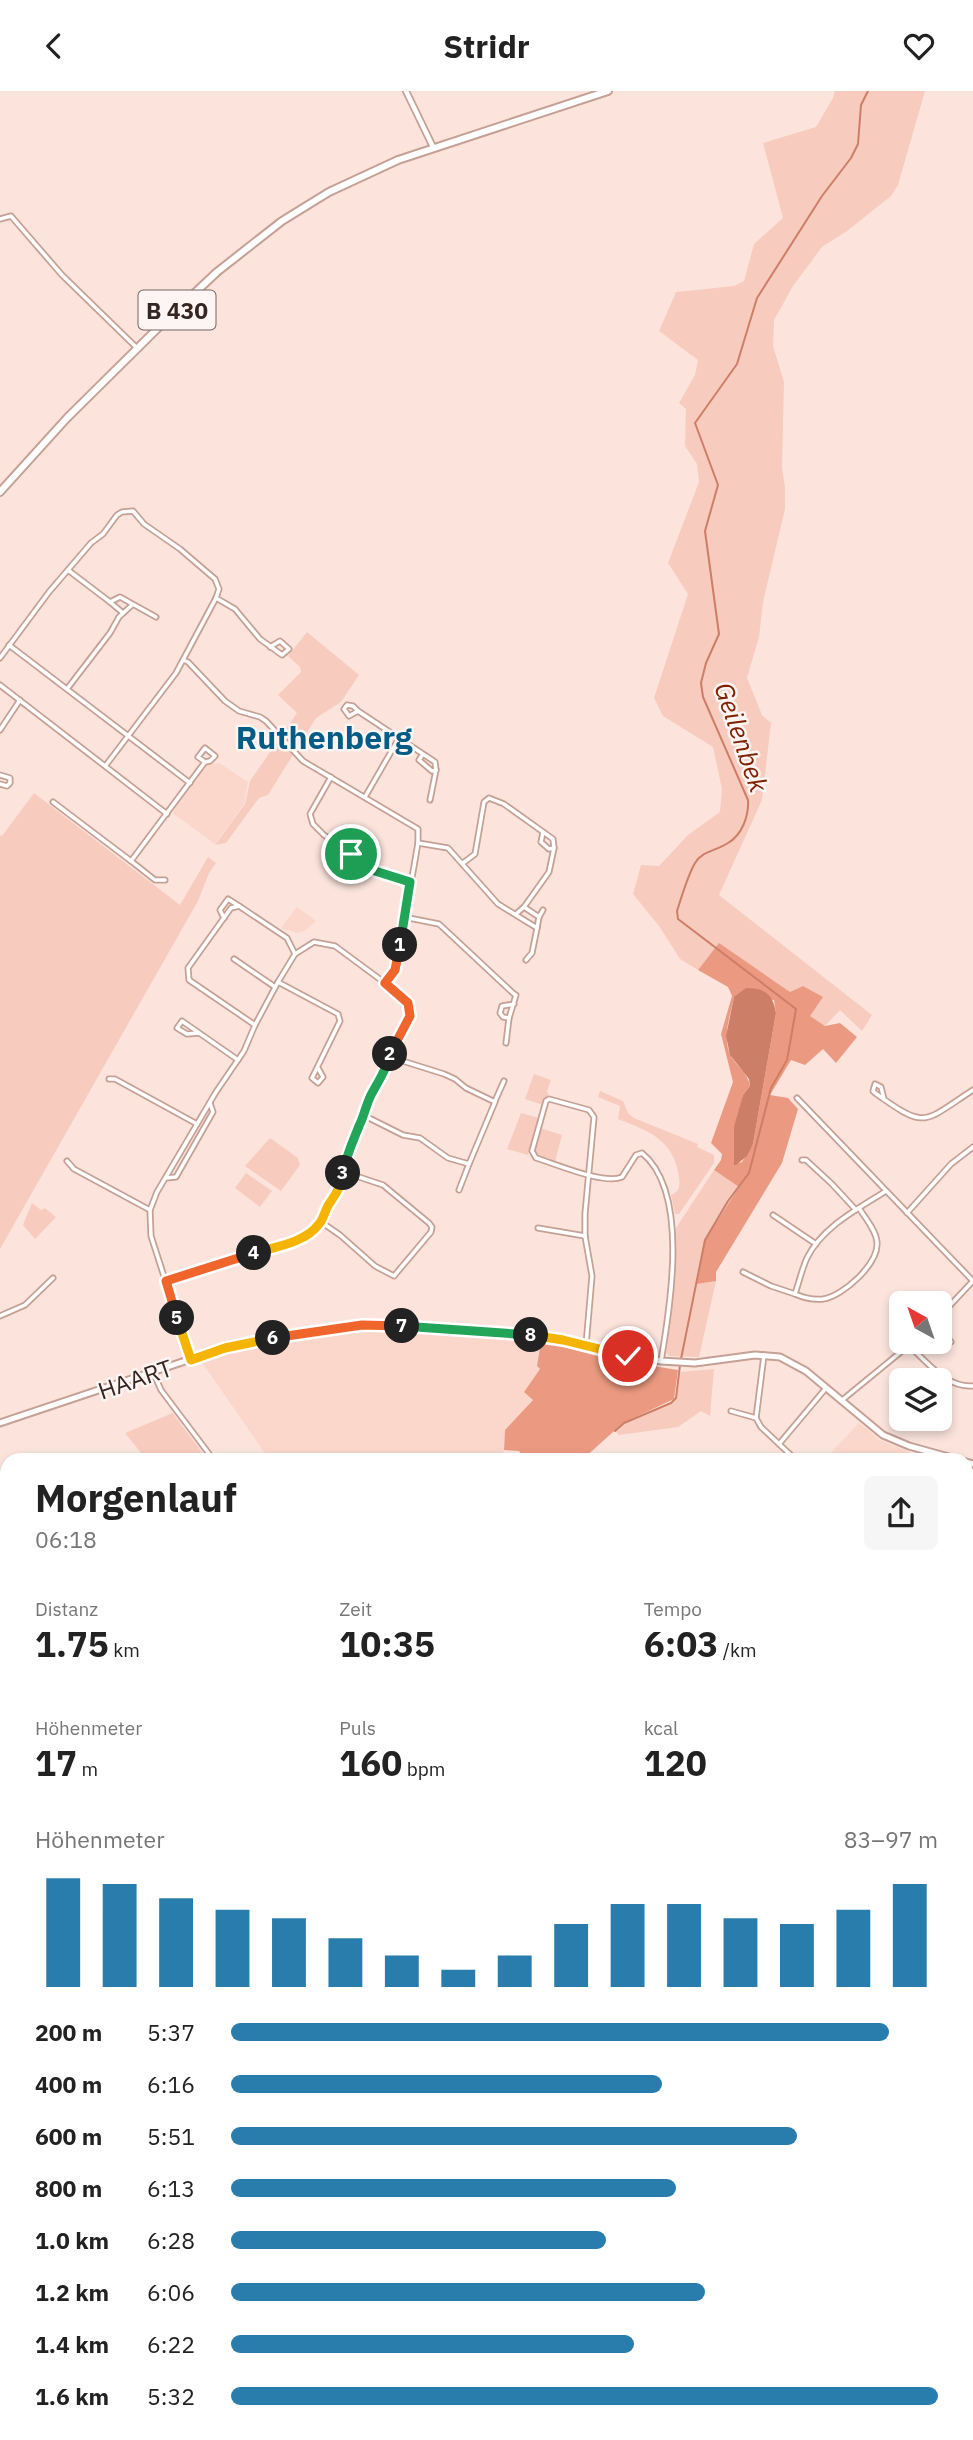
<!DOCTYPE html>
<html lang="de">
<meta charset="utf-8">
<style>
body{margin:0;font-family:"IBM Plex Sans",sans-serif;background:#f6f6f6;color:#222;height:100vh;display:flex;flex-direction:column;font-size:26px;white-space:nowrap}
*{box-sizing:border-box;margin:0}
p{font-size:23px;color:#767676}
.icon{flex:none;width:38px;height:38px;fill:none;stroke:currentColor;stroke-width:2;stroke-linecap:round;stroke-linejoin:round}
.map{position:relative;flex:1;overflow:hidden}
.drawer{position:absolute;left:0px;top:1362px;width:973px;height:989px;display:flex;flex-direction:column;background:#fff;border-radius:21px 21px 0 0;box-shadow:0 4px 10px #0003}
.drawer>*{flex:none}
.needle{width:46px;rotate:320deg}
.tools{position:absolute;left:889px;top:1200px;display:grid;gap:14px}
.tools a{display:grid;place-items:center;width:63px;height:63px;border-radius:10px;background:#fff;box-shadow:0 4px 10px #0003;font-size:35px}
.pin{position:absolute;display:grid;place-items:center;width:60px;height:60px;color:#fff;margin:-30px;border:4px solid #fff;border-radius:50%;box-shadow:0 2px 7px #0007}
.km{position:absolute;width:35px;height:35px;margin:-18px;border-radius:50%;background:#222;color:#fff;font-size:19px;line-height:35px;text-align:center}
.round{display:grid;place-items:center;flex:none;width:74px;height:74px;border-radius:10px;background:#f6f6f6}
.overview{display:flex;align-items:center;justify-content:space-between;height:119px;padding:0 35px}
h1{font-size:38px;font-weight:700;line-height:52px}
.stats{display:grid;grid-template-columns:repeat(3,1fr);gap:10px;height:119px;padding:7px 35px}
.stats div{display:grid;align-content:center}
.stats b{font-size:35px;font-weight:700}
.stats small{font-size:19px;font-weight:400}
.stats p{font-size:19px}
.chart{height:196px;padding:14px 35px}
.chart p{display:flex;justify-content:space-between}
.chart svg{width:100%;height:126px;margin-top:7px;stroke:#297dad;stroke-width:6}
ul{padding:0 35px;list-style:none;font-size:23px}
li{display:grid;grid-template-columns:112px 84px 1fr;align-items:center;height:52px}
li i{height:18px;border-radius:9px;background:#297dad}
header{display:flex;justify-content:space-between;align-items:center;height:91px;padding:0 35px;background:#fff;font-size:32px;font-weight:700}
.map>svg:first-child{display:block}
.built{fill:#fbd6ca}
.green{fill:#f7cbbe}
.forest{fill:#eb9a81;fill-rule:evenodd}
.water{fill:#cd7e66}
.lines{fill:none;stroke-linecap:round;stroke-linejoin:round}
.stream{stroke:#cd7e66;stroke-width:2}
.river{stroke:#cd7e66;stroke-width:8}
.minor-casing{stroke:#c5a095;stroke-width:7}
.tertiary-casing{stroke:#c5a095;stroke-width:8}
.secondary-casing{stroke:#c5a095;stroke-width:9}
.primary-casing{stroke:#c5a095;stroke-width:10}
.minor{stroke:#fff;stroke-width:3.5}
.tertiary{stroke:#fff;stroke-width:4.5}
.secondary{stroke:#fff;stroke-width:5}
.primary{stroke:#fff;stroke-width:6}
.rail-casing{stroke:#917e78;stroke-width:4.5}
.rail{stroke:#fdf5f3;stroke-width:2;stroke-dasharray:5;stroke-linecap:butt}
.split-1-casing{stroke:#fff;stroke-width:14}
.split-2-casing{stroke:#fff;stroke-width:14}
.split-3-casing{stroke:#fff;stroke-width:14}
.split-4-casing{stroke:#fff;stroke-width:14}
.split-5-casing{stroke:#fff;stroke-width:14}
.split-6-casing{stroke:#fff;stroke-width:14}
.split-7-casing{stroke:#fff;stroke-width:14}
.split-8-casing{stroke:#fff;stroke-width:14}
.split-9-casing{stroke:#fff;stroke-width:14}
.split-1{stroke:#22a559;stroke-width:9}
.split-2{stroke:#f0652b;stroke-width:9}
.split-3{stroke:#22a559;stroke-width:9}
.split-4{stroke:#f5b400;stroke-width:9}
.split-5{stroke:#f0652b;stroke-width:9}
.split-6{stroke:#f5b400;stroke-width:9}
.split-7{stroke:#f0652b;stroke-width:9}
.split-8{stroke:#22a559;stroke-width:9}
.split-9{stroke:#f5b400;stroke-width:9}
.labels{text-anchor:middle;dominant-baseline:central;stroke-width:5;stroke-linejoin:round;paint-order:stroke}
.shield{fill:#fdf5f3;stroke:#716461;stroke-width:2}
.shield-label{font-size:23px;font-weight:bold;fill:#352622}
.street-label{font-size:24px;fill:#352622;stroke:#fdf5f3}
.water-label{font-size:26px;font-style:italic;fill:#802200;stroke:#fdf5f3}
.district-label{font-size:32px;font-weight:bold;fill:#035c86;stroke:#fdf5f3}
</style>
<header><svg class="icon" aria-label="back" viewBox="0 0 24 24"><path d="M15 5l-7 7 7 7"/></svg>Stridr<svg class="icon" aria-label="heart" viewBox="0 0 24 24"><path d="M12 20l-8-8c-3-5 5-10 8-4 3-6 11-1 8 4z"/></svg></header>
<div class="map">
<svg width="973" height="2349" viewBox="0 0 973 2349">
<rect width="100%" height="100%" fill="#fce4dd"/>
<g class="built">
<polygon points="219,672 248,691 244,713 215,753 174,723 173,717 205,674"/>
<polygon points="297,816 316,830 306,839 298,842 281,837"/>
<polygon points="379,1238 541,1250 537,1275 540,1278 533,1309 505,1339 503,1368 269,1368 201,1270 253,1255 341,1241"/>
<polygon points="859,1332 880,1349 911,1362 905,1368 825,1368"/>
<polygon points="966,2073 973,2073 973,2173 966,2170"/>
<polygon points="0,2199 7,2210 7,2343 966,2343 966,2292 973,2291 973,2349 0,2349"/>
</g>
<g class="green">
<polygon points="835,0 925,0 898,94 891,105 847,140 822,156 793,195 774,229 773,255 784,291 782,377 785,396 785,418 763,511 759,546 747,587 762,624 771,632 762,709 719,804 872,924 862,940 840,919 825,935 809,925 822,906 790,901 719,853 698,879 680,868 659,835 633,803 641,774 659,775 688,744 720,721 722,698 713,656 663,625 654,607 688,503 668,472 699,391 697,373 685,355 686,318 679,312 695,284 698,269 659,240 676,201 734,195 744,190 754,153 783,127 763,52 816,36 833,7"/>
<polygon points="307,541 359,584 341,611 316,627 268,704 259,707 226,752 215,754 245,713 250,690 297,622 278,604 301,581 300,576 288,565"/>
<polygon points="34,702 180,814 208,766 216,772 209,782 198,810 0,1158 0,744 2,745"/>
<polygon points="534,983 551,989 547,1000 549,1006 546,1005 543,1014 525,1008"/>
<path d="M600,1000L623,1010L628,1022L634,1027L698,1053L697,1056L714,1064V1072L679,1123H675L671,1104C680,1100 680,1095 679,1086C674,1049 649,1040 618,1028L620,1015L598,1006Z"/>
<polygon points="521,1022 539,1027 528,1064 507,1058"/>
<polygon points="540,1037 562,1044 555,1071 536,1065 534,1061"/>
<polygon points="270,1047 298,1067 300,1074 281,1100 245,1075"/>
<polygon points="714,1079 739,1096 705,1149 697,1193 716,1190 699,1266 669,1265 666,1261 673,1201 676,1137"/>
<polygon points="246,1082 272,1100 260,1116 235,1097"/>
<polygon points="32,1112 41,1119 45,1117 56,1126 35,1148 23,1134"/>
<polygon points="714,1278 710,1325 701,1320 678,1336 619,1344 615,1340 624,1332 671,1312 676,1307 680,1281"/>
<polygon points="173,1322 174,1324 207,1368 146,1368 125,1342"/>
<polygon points="7,1818 7,2049 0,2049 0,1832"/>
</g>
<g class="forest">
<path d="M719,852L790,901L803,895L823,906L810,925L825,935L840,932L857,946L836,972L823,958L805,974L791,969L770,1004L788,1007L798,1018L782,1072L716,1181V1190L697,1193L705,1149L739,1096L714,1079L721,1069L722,1063L711,1052L733,991L721,943L732,905L728,896L698,879ZM734,906L774,909L776,922L753,1053L742,1071L734,1073L735,1038L743,1004L750,995C748,983 739,977 732,967C721,948 730,926 734,906Z"/>
<polygon points="541,1250 609,1268 678,1279 674,1308 623,1332 583,1368 525,1368 519,1360 504,1359 505,1339 533,1309 524,1301 540,1278 537,1275"/>
<polygon points="0,2065 7,2065 7,2195 1,2197"/>
</g>
<path class="water" d="M746,897C765,897 773,903 776,922L753,1053L747,1065L736,1074H734V1036L743,1004L750,995L749,988L730,964L726,945L734,906Z"/>
<g class="lines">
<g class="stream">
<path d="M681,1268L705,1149L728,1110L749,1082L771,997L787,969L796,918L678,828L677,820C682,805 687,786 695,772C702,760 716,760 728,752C742,744 749,725 748,709L703,606L701,592L706,572L719,543L705,440L718,394L695,332L737,273L757,207L822,105L851,67L858,53L861,14L868,0"/>
<polyline points="615,1340 624,1332 671,1312 676,1307 680,1274"/>
<polyline points="966,2300 973,2300"/>
<polyline points="434,2343 436,2349"/>
<polyline points="809,2343 816,2349"/>
<polyline points="704,2349 709,2343"/>
<polyline points="866,2349 870,2343"/>
</g>
<g class="river">
<polyline points="966,1521 973,1519"/>
<polyline points="0,2112 7,2110"/>
</g>
<defs>
<g id="minor">
<polyline points="0,128 11,125 62,184 137,257"/>
<polyline points="68,479 110,511 120,506 156,526"/>
<polyline points="216,507 235,518 260,548 282,564 289,558 280,550 270,556"/>
<polyline points="110,511 123,522"/>
<polyline points="9,554 190,692"/>
<polyline points="0,567 49,501 91,452 103,443 117,424 122,421 133,420 144,433 180,458 215,488 219,498 216,507 176,582 106,674"/>
<polyline points="183,569 188,571 225,610 239,620 260,626 266,630 303,670 418,738 418,752 397,873 385,892"/>
<polyline points="0,594 167,723"/>
<polyline points="67,598 110,542 119,526 132,514"/>
<polyline points="358,620 349,625 344,618 347,614 353,615 358,620 423,663 419,669 432,680 436,679 435,671 423,663"/>
<polyline points="0,639 20,609"/>
<polyline points="0,684 10,687 10,692 7,695 0,693"/>
<polyline points="331,686 310,723 313,733 324,744 375,780 410,791"/>
<polyline points="365,706 399,647"/>
<polyline points="430,709 436,679"/>
<polyline points="53,711 131,770"/>
<polyline points="418,752 448,757 498,813 537,837 539,826 524,816 516,823"/>
<polyline points="463,772 475,763 484,711 489,707 504,713 553,748 554,757 549,758 541,751 543,741"/>
<polyline points="165,789 155,789 131,770 205,671 210,670 215,665 205,657 198,666 205,671"/>
<polyline points="524,816 549,781 554,757"/>
<polyline points="404,826 439,833 514,903 516,904 509,927 503,926 500,922 502,915 514,913"/>
<polyline points="539,826 543,819"/>
<polyline points="224,827 220,819 228,808 239,815"/>
<polyline points="234,868 275,896"/>
<polyline points="526,869 532,862 537,837"/>
<polyline points="278,891 338,923 340,930 312,987 318,992 323,986 318,977"/>
<polyline points="255,934 189,889 188,877 231,817 239,815 287,847 295,863"/>
<polyline points="199,942 187,943 177,937 182,930 238,969"/>
<polyline points="506,952 509,927"/>
<polyline points="109,988 115,988 197,1033"/>
<polyline points="797,1007 973,1190"/>
<path d="M884,1008L881,996L875,993L873,1000L875,1002C927,1039 922,1032 973,999"/>
<polyline points="495,1010 504,990"/>
<polyline points="363,1024 403,1044 420,1047 448,1067 469,1073 495,1011 466,997 455,988 444,983 390,966"/>
<polyline points="802,1069 806,1069 832,1093 856,1119"/>
<polyline points="67,1070 74,1078 150,1119"/>
<polyline points="166,1087 176,1086 213,1021 210,1012"/>
<polyline points="459,1099 469,1073"/>
<polyline points="907,1122 951,1073 973,1056"/>
<polyline points="773,1124 816,1153"/>
<polyline points="321,1131 340,1144 375,1175 394,1185 431,1141 432,1136 429,1132 383,1094 344,1081"/>
<polyline points="538,1137 585,1145"/>
<path d="M743,1181L771,1195L795,1203C799,1191 802,1178 807,1167C822,1136 859,1117 886,1100"/>
<polyline points="166,1190 292,1150 311,1140 321,1131 340,1094 349,1053 361,1031 364,1019 381,989 388,973 391,959 410,925 408,912 404,906 335,855 314,851 295,863 278,891 255,934 244,960 216,1001 157,1101 150,1119 151,1145 191,1269"/>
<path d="M795,1203C804,1207 813,1209 823,1208C843,1205 879,1173 877,1151C876,1139 865,1127 859,1117"/>
<polyline points="0,1225 25,1214 53,1187"/>
<polyline points="940,1225 972,1191"/>
<polyline points="940,1238 951,1251"/>
<path d="M586,1254L592,1185L585,1145V1123L594,1026L589,1019L549,1008L546,1010L532,1060L536,1067C556,1073 604,1094 622,1086L636,1064L642,1062C690,1101 670,1216 661,1270"/>
<path d="M909,1255C928,1271 946,1297 973,1295"/>
<polyline points="764,1264 756,1327 761,1336 779,1353 826,1297"/>
<polyline points="153,1281 161,1299 213,1368"/>
<polyline points="841,1310 913,1251"/>
<polyline points="731,1320 756,1327"/>
<polyline points="779,1353 795,1368"/>
<polyline points="966,1475 973,1474"/>
<polyline points="0,1542 7,1547"/>
<polyline points="0,1567 7,1552"/>
<polyline points="966,1626 973,1631"/>
<polyline points="966,1707 973,1717"/>
<polyline points="966,1731 973,1724"/>
<polyline points="0,1733 7,1717"/>
<polyline points="0,1806 7,1808"/>
<polyline points="966,1835 973,1842"/>
<polyline points="973,1955 973,1966"/>
<polyline points="966,2310 973,2309"/>
<polyline points="358,2343 360,2349"/>
<polyline points="839,2343 846,2349"/>
<polyline points="488,2349 493,2343"/>
<polyline points="885,2349 891,2343"/>
</g>
<g id="tertiary">
<polyline points="406,0 433,56"/>
<polyline points="0,1798 7,1801"/>
<polyline points="966,1832 973,1826"/>
<polyline points="966,2178 973,2181"/>
<polyline points="19,2343 22,2349"/>
<polyline points="0,2349 8,2343"/>
</g>
<g id="secondary">
<polyline points="0,1332 224,1257 300,1242 351,1235 382,1233 537,1244 661,1270 695,1272 755,1264 780,1266 806,1280 883,1344 909,1355 956,1368"/>
<polyline points="966,1371 973,1373"/>
</g>
<polyline id="primary" points="0,401 67,327 165,230 217,181 282,130 329,101 398,69 608,0"/>
</defs>
<use href="#minor" class="minor-casing"/>
<use href="#tertiary" class="tertiary-casing"/>
<use href="#secondary" class="secondary-casing"/>
<use href="#primary" class="primary-casing"/>
<use href="#minor" class="minor"/>
<use href="#tertiary" class="tertiary"/>
<use href="#secondary" class="secondary"/>
<use href="#primary" class="primary"/>
<defs>
<g id="rail">
<polyline points="0,2053 7,2053"/>
<polyline points="966,2068 973,2068"/>
<polyline points="966,2234 973,2237"/>
</g>
</defs>
<use href="#rail" class="rail-casing"/>
<use href="#rail" class="rail"/>
</g>
<g class="lines">
<defs>
<polyline id="split-1" points="351,763 375,780 410,791 400,854"/>
<polyline id="split-2" points="390,963 410,925 408,912 385,892 395,879 400,854"/>
<path id="split-3" d="M343,1082C347,1062 352,1053 359,1035C364,1025 366,1014 371,1004C378,990 387,979 390,963"/>
<path id="split-4" d="M254,1162C275,1156 305,1152 319,1133C324,1127 325,1119 329,1113C336,1103 341,1095 343,1082"/>
<polyline id="split-5" points="177,1227 166,1190 254,1162"/>
<polyline id="split-6" points="177,1227 191,1269 225,1257 273,1247"/>
<polyline id="split-7" points="273,1247 362,1234 402,1235"/>
<polyline id="split-8" points="402,1235 531,1244"/>
<polyline id="split-9" points="531,1244 563,1249 628,1265"/>
</defs>
<use href="#split-1" class="split-1-casing"/>
<use href="#split-2" class="split-2-casing"/>
<use href="#split-3" class="split-3-casing"/>
<use href="#split-4" class="split-4-casing"/>
<use href="#split-5" class="split-5-casing"/>
<use href="#split-6" class="split-6-casing"/>
<use href="#split-7" class="split-7-casing"/>
<use href="#split-8" class="split-8-casing"/>
<use href="#split-9" class="split-9-casing"/>
<use href="#split-1" class="split-1"/>
<use href="#split-2" class="split-2"/>
<use href="#split-3" class="split-3"/>
<use href="#split-4" class="split-4"/>
<use href="#split-5" class="split-5"/>
<use href="#split-6" class="split-6"/>
<use href="#split-7" class="split-7"/>
<use href="#split-8" class="split-8"/>
<use href="#split-9" class="split-9"/>
</g>
<g class="labels">
<rect class="shield" x="138.5" y="199.5" width="77" height="39" rx="5"/>
<g class="shield-label">
<text x="177" y="219">B 430</text>
</g>
<g class="street-label">
<text transform="translate(135 1288) rotate(-19)">HAART</text>
</g>
<g class="water-label">
<text transform="translate(742 646) rotate(71)">Geilenbek</text>
</g>
<g class="district-label">
<text x="324" y="646">Ruthenberg</text>
</g>
</g>
</svg>
<div class="tools">
<a><svg class="needle" viewBox="-14 -14 28 28"><path d="M0-13l5 13h-10z" fill="#e53935"/><path d="M0 13l5-13h-10z" fill="#767676"/></svg></a>
<a><svg class="icon" aria-label="layers" viewBox="0 0 24 24"><path d="M12 4l9 5-9 5-9-5zM3 14l9 5 9-5"/></svg></a>
</div>
<div class="pin" style="left:351px;top:763px;background:#1e9e55"><svg class="icon" aria-label="arrive" viewBox="0 0 24 24"><path d="M6 21V4h12l-3 4 3 4H6"/></svg></div>
<div class="pin" style="left:628px;top:1265px;background:#d93025"><svg class="icon" aria-label="check" viewBox="0 0 24 24"><path d="M5 12l5 5 9-10"/></svg></div>
<b class="km" style="left:400px;top:854px">1</b>
<b class="km" style="left:390px;top:963px">2</b>
<b class="km" style="left:343px;top:1082px">3</b>
<b class="km" style="left:254px;top:1162px">4</b>
<b class="km" style="left:177px;top:1227px">5</b>
<b class="km" style="left:273px;top:1247px">6</b>
<b class="km" style="left:402px;top:1235px">7</b>
<b class="km" style="left:531px;top:1244px">8</b>
<section class="drawer">
<div class="overview"><div><h1>Morgenlauf</h1><p>06:18</p></div><a class="round"><svg class="icon" aria-label="share" viewBox="0 0 24 24"><path d="M12 15V3M7 8l5-5 5 5M5 13v7h14v-7"/></svg></a></div>
<div class="stats">
<div><p>Distanz</p><b>1.75<small> km</small></b></div>
<div><p>Zeit</p><b>10:35</b></div>
<div><p>Tempo</p><b>6:03<small> /km</small></b></div>
</div>
<div class="stats">
<div><p>Höhenmeter</p><b>17<small> m</small></b></div>
<div><p>Puls</p><b>160<small> bpm</small></b></div>
<div><p>kcal</p><b>120</b></div>
</div>
<div class="chart"><p><span>Höhenmeter</span>83–97 m</p>
<svg viewBox="0 0 160 44" preserveAspectRatio="none"><path d="M5 44V6M15 44V8M25 44V13M35 44V17M45 44V20M55 44V27M65 44V33M75 44V38M85 44V33M95 44V22M105 44V15M115 44V15M125 44V20M135 44V22M145 44V17M155 44V8"/></svg>
</div>
<ul>
<li><b>200 m</b>5:37<i style="width:93%"></i></li>
<li><b>400 m</b>6:16<i style="width:61%"></i></li>
<li><b>600 m</b>5:51<i style="width:80%"></i></li>
<li><b>800 m</b>6:13<i style="width:63%"></i></li>
<li><b>1.0 km</b>6:28<i style="width:53%"></i></li>
<li><b>1.2 km</b>6:06<i style="width:67%"></i></li>
<li><b>1.4 km</b>6:22<i style="width:57%"></i></li>
<li><b>1.6 km</b>5:32<i style="width:100%"></i></li>
</ul>
</section>
</div>
